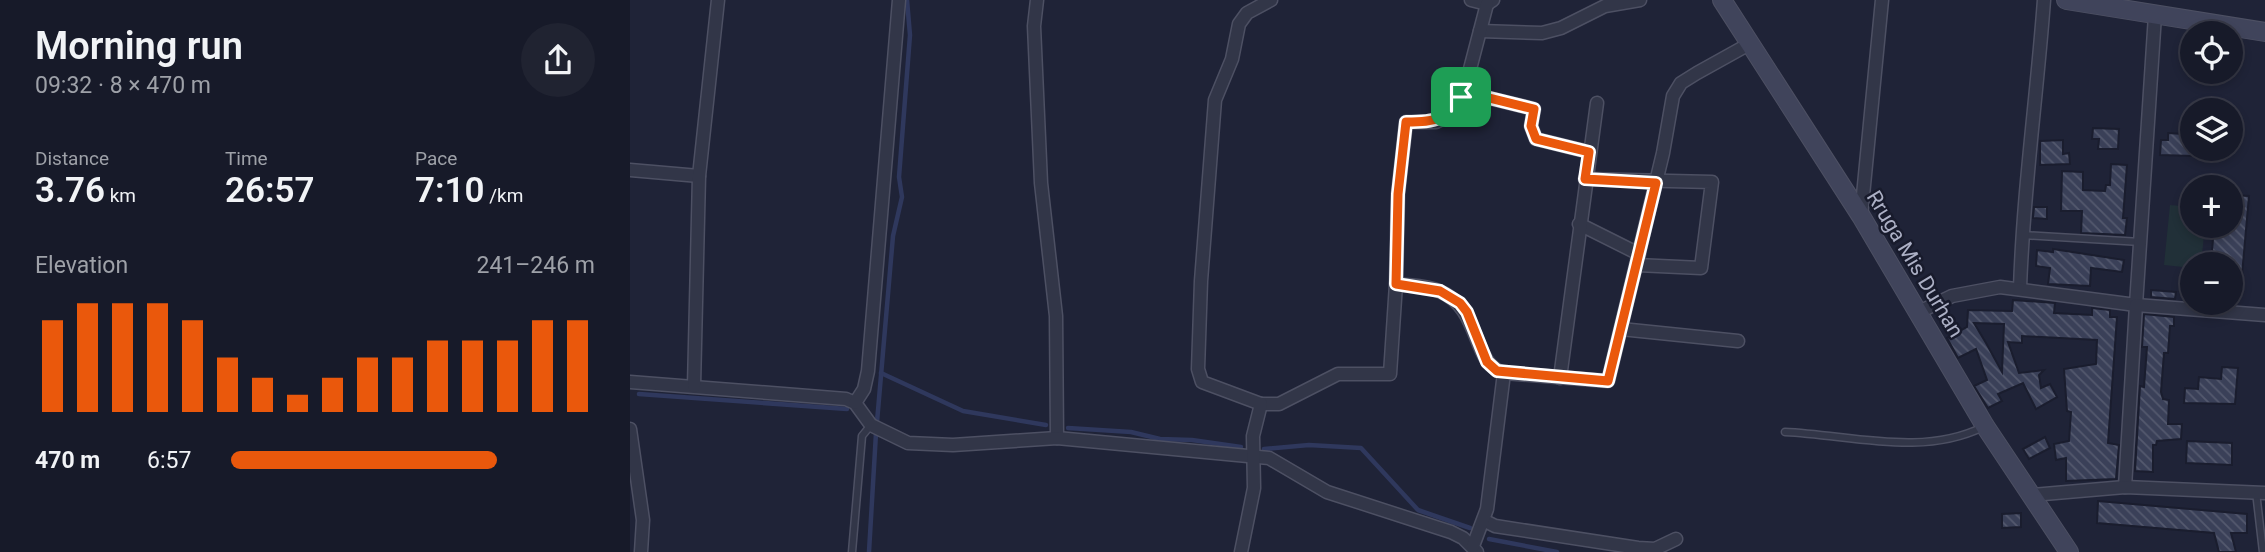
<!DOCTYPE html>
<meta charset="utf-8">
<style>
body{margin:0;font-family:Roboto,sans-serif;background:#202331;color:#f1f3f6;height:100vh;display:flex;flex-direction:column;font-size:26px;white-space:nowrap}
*{box-sizing:border-box;margin:0}
p{font-size:23px;color:#9ea1a8}
.icon{flex:none;width:38px;height:38px;fill:none;stroke:currentColor;stroke-width:2;stroke-linecap:round;stroke-linejoin:round}
.map{position:relative;flex:1;overflow:hidden}
.sheet{display:flex;flex-direction:column;background:#171a29;width:630px}
.sheet>*{flex:none}
.controls{position:absolute;left:1550px;top:21px;display:grid;gap:14px}
.controls a{display:grid;place-items:center;width:63px;height:63px;border-radius:50%;background:#171a29;box-shadow:0 4px 10px #0003,0 0 0 2px #363846;font-size:35px}
.pin{position:absolute;display:grid;place-items:center;width:60px;height:60px;color:#fff;margin:-30px;border-radius:14px;box-shadow:0 4px 10px #0006}
.round{display:grid;place-items:center;flex:none;width:74px;height:74px;border-radius:37px;background:#202331}
.headline{display:flex;align-items:center;justify-content:space-between;height:119px;padding:0 35px}
h1{font-size:38px;font-weight:600;line-height:52px}
.stats{display:grid;grid-template-columns:repeat(3,1fr);gap:10px;height:119px;padding:7px 35px}
.stats div{display:grid;align-content:center}
.stats b{font-size:35px;font-weight:600}
.stats small{font-size:19px;font-weight:400}
.stats p{font-size:19px}
.chart{height:196px;padding:14px 35px}
.chart p{display:flex;justify-content:space-between}
.chart svg{width:100%;height:126px;margin-top:7px;stroke:#ea580c;stroke-width:6}
ul{padding:0 35px;list-style:none;font-size:23px}
li{display:grid;grid-template-columns:112px 84px 1fr;align-items:center;height:52px}
li i{height:18px;border-radius:9px;background:#ea580c}
main{display:flex;flex:1;min-height:0}
.map>svg:first-child{display:block}
.pitch{fill:#213038}
.lines{fill:none;stroke-linecap:round;stroke-linejoin:round}
.stream{stroke:#2f385d;stroke-width:4.5}
.building{fill:url(#building-back-hatch);stroke:#1a1d2e;stroke-width:2;fill-rule:evenodd}
.lane-casing{stroke:#4d5063;stroke-width:9}
.street-casing{stroke:#4d5063;stroke-width:15}
.secondary-casing{stroke:#4d5063;stroke-width:20}
.lane{stroke:#323648;stroke-width:6}
.street{stroke:#323648;stroke-width:12}
.secondary{stroke:#40445b;stroke-width:18}
.route-casing{stroke:#fff;stroke-width:14}
.route{stroke:#ea580c;stroke-width:9}
.labels{text-anchor:middle;dominant-baseline:central;stroke-width:5;stroke-linejoin:round;paint-order:stroke}
.street-label{font-size:21px;fill:#acb0c5;stroke:#181b2c}
</style>
<main>
<section class="sheet">
<div class="headline"><div><h1>Morning run</h1><p>09:32 · 8 × 470 m</p></div><a class="round"><svg class="icon" aria-label="share" viewBox="0 0 24 24"><path d="M12 15V3M7 8l5-5 5 5M5 13v7h14v-7"/></svg></a></div>
<div class="stats">
<div><p>Distance</p><b>3.76<small> km</small></b></div>
<div><p>Time</p><b>26:57</b></div>
<div><p>Pace</p><b>7:10<small> /km</small></b></div>
</div>
<div class="chart"><p><span>Elevation</span>241–246 m</p>
<svg viewBox="0 0 160 44" preserveAspectRatio="none"><path d="M5 44V12M15 44V6M25 44V6M35 44V6M45 44V12M55 44V25M65 44V32M75 44V38M85 44V32M95 44V25M105 44V25M115 44V19M125 44V19M135 44V19M145 44V12M155 44V12"/></svg>
</div>
<ul>
<li><b>470 m</b>6:57<i style="width:73%"></i></li>
</ul>
</section>
<div class="map">
<svg width="1635" height="552" viewBox="0 0 1635 552">
<defs>
<pattern id="building-back-hatch" width="6" height="6" patternUnits="userSpaceOnUse" patternTransform="scale(1.75)"><rect width="6" height="6" fill="#3a4058"/><path d="M-1 5l2 2M0 0l6 6M5-1l2 2" fill="none" stroke="#54596e"/></pattern>
</defs>
<rect width="100%" height="100%" fill="#1f2337"/>
<polygon class="pitch" points="1540,205 1563,207 1563,226 1575,226 1571,264 1563,264 1563,268 1534,265"/>
<g class="lines">
<g class="stream">
<polyline points="251,373 333,411 416,425"/>
<polyline points="9,394 217,409"/>
<polyline points="247,422 263,236 272,197 269,177 280,35 277,0"/>
<polyline points="438,428 501,432 530,439 562,440 611,447"/>
<polyline points="634,449 679,445 731,448 788,510 840,528"/>
<polyline points="859,539 927,552"/>
<polyline points="239,552 246,433"/>
</g>
</g>
<g class="building">
<polygon points="1463,128 1489,129 1488,149 1468,149 1469,139 1462,139"/>
<polygon points="1538,133 1554,134 1554,142 1563,142 1563,156 1530,155 1531,140 1538,140"/>
<polygon points="1433,140 1433,154 1439,153 1440,164 1410,165 1410,141"/>
<polygon points="1481,164 1497,165 1493,218 1497,218 1495,235 1451,233 1452,211 1431,211 1432,171 1453,172 1453,190 1475,191 1476,185 1480,185"/>
<polygon points="1601,195 1619,196 1612,275 1601,274 1601,264 1581,264 1584,226 1601,226"/>
<polygon points="1404,207 1417,207 1417,219 1403,218"/>
<polygon points="1423,249 1494,260 1492,272 1461,268 1460,286 1418,284 1420,268 1406,266 1407,250 1423,252"/>
<polygon points="1521,290 1546,292 1545,299 1521,297"/>
<path d="M1383,300L1425,303L1424,313L1462,315V308L1480,310V317H1487L1478,443L1489,445L1486,479L1436,481V458L1426,460L1424,444L1439,441L1441,412L1437,411L1434,369L1466,364L1467,340L1392,336V343L1378,342L1389,373L1414,370L1409,375L1411,388L1420,384L1427,397L1406,409L1393,383L1368,394L1372,401L1358,408L1344,386L1357,380L1346,349L1328,358L1317,338L1337,327L1338,310L1382,311ZM1344,323L1374,324L1372,372L1356,343Z"/>
<polygon points="1514,314 1544,317 1544,326 1540,326 1538,353 1534,353 1531,392 1533,399 1539,400 1538,424 1552,424 1551,439 1527,441 1526,445 1523,445 1523,472 1505,471 1510,386 1514,387 1517,347 1512,347"/>
<polygon points="1592,367 1608,368 1605,404 1554,403 1555,388 1568,389 1569,377 1591,379"/>
<polygon points="1415,437 1420,448 1399,459 1393,449"/>
<polygon points="1557,441 1602,443 1602,465 1556,463"/>
<polygon points="1468,501 1617,514 1617,533 1601,533 1606,552 1589,552 1584,533 1467,523"/>
<polygon points="1391,513 1391,527 1372,528 1372,514"/>
</g>
<g class="lines">
<defs>
<g id="lane">
<polyline points="1393,235 1511,242"/>
<path d="M1155,432C1221,435 1292,457 1353,427"/>
<polyline points="1626,492 1633,552"/>
<polyline points="222,552 232,436 241,425"/>
</g>
<g id="street">
<polyline points="407,0 404,26 411,183 426,316 427,438"/>
<polyline points="841,0 857,4 863,0"/>
<polyline points="850,31 912,33 931,28 975,6 1010,0"/>
<polyline points="834,92 904,109 901,126 906,139 959,152"/>
<polyline points="0,170 69,176"/>
<polyline points="955,179 1082,182 1071,268 1007,265"/>
<polyline points="1231,216 1252,0"/>
<polyline points="949,224 1009,254"/>
<path d="M1390,289C1393,192 1407,96 1414,0"/>
<polyline points="1287,313 1322,296 1370,287 1506,305 1525,15"/>
<polyline points="991,329 1108,341"/>
<polyline points="874,373 978,381 1033,153 1043,96 1051,83 1067,73 1121,43"/>
<polyline points="930,378 967,103"/>
<polyline points="0,382 216,399 225,403 241,425 278,443 323,445 427,438 639,458 697,492 821,532 833,538 847,552"/>
<polyline points="64,386 69,176 88,0"/>
<polyline points="225,403 234,389 238,371 269,0"/>
<polyline points="631,404 649,404 708,374 760,374 766,284"/>
<polyline points="0,429 13,520 11,552"/>
<polyline points="1495,487 1506,305 1635,315"/>
<polyline points="1402,495 1495,487 1635,493"/>
<polyline points="855,521 865,526 1008,548 1025,549 1046,539"/>
<path d="M843,546L857,509L874,373C841,364 852,308 809,291C796,285 780,286 766,284L768,194L776,122H806L812,119L834,92L857,4"/>
<polyline points="611,552 624,488 623,436 631,404 572,382 568,369 571,281 585,100 602,59 609,24 617,13 641,0"/>
</g>
<g id="secondary">
<polyline points="1092,0 1231,216 1355,426 1439,552"/>
<polyline points="1436,0 1635,32"/>
</g>
</defs>
<use href="#lane" class="lane-casing"/>
<use href="#street" class="street-casing"/>
<use href="#secondary" class="secondary-casing"/>
<use href="#lane" class="lane"/>
<use href="#street" class="street"/>
<use href="#secondary" class="secondary"/>
</g>
<g class="lines">
<defs>
<path id="route" d="M835,92L904,109L901,126L906,139L959,152L955,179L1026,183L978,381L867,371L857,362L837,312L830,303L810,291L766,284L768,194L776,122C807,122 817,120 835,92Z"/>
</defs>
<use href="#route" class="route-casing"/>
<use href="#route" class="route"/>
</g>
<g class="labels">
<g class="street-label">
<text transform="translate(1285 264) rotate(59)">Rruga Mis Durhan</text>
</g>
</g>
</svg>
<div class="controls">
<a><svg class="icon" aria-label="locate" viewBox="0 0 24 24"><circle cx="12" cy="12" r="6"/><path d="M12 2v4M12 18v4M2 12h4M18 12h4"/></svg></a>
<a><svg class="icon" aria-label="layers" viewBox="0 0 24 24"><path d="M12 4l9 5-9 5-9-5zM3 14l9 5 9-5"/></svg></a>
<a>+</a>
<a>−</a>
</div>
<div class="pin" style="left:831px;top:97px;background:#1e9e55"><svg class="icon" aria-label="arrive" viewBox="0 0 24 24"><path d="M6 21V4h12l-3 4 3 4H6"/></svg></div>
</div>
</main>
